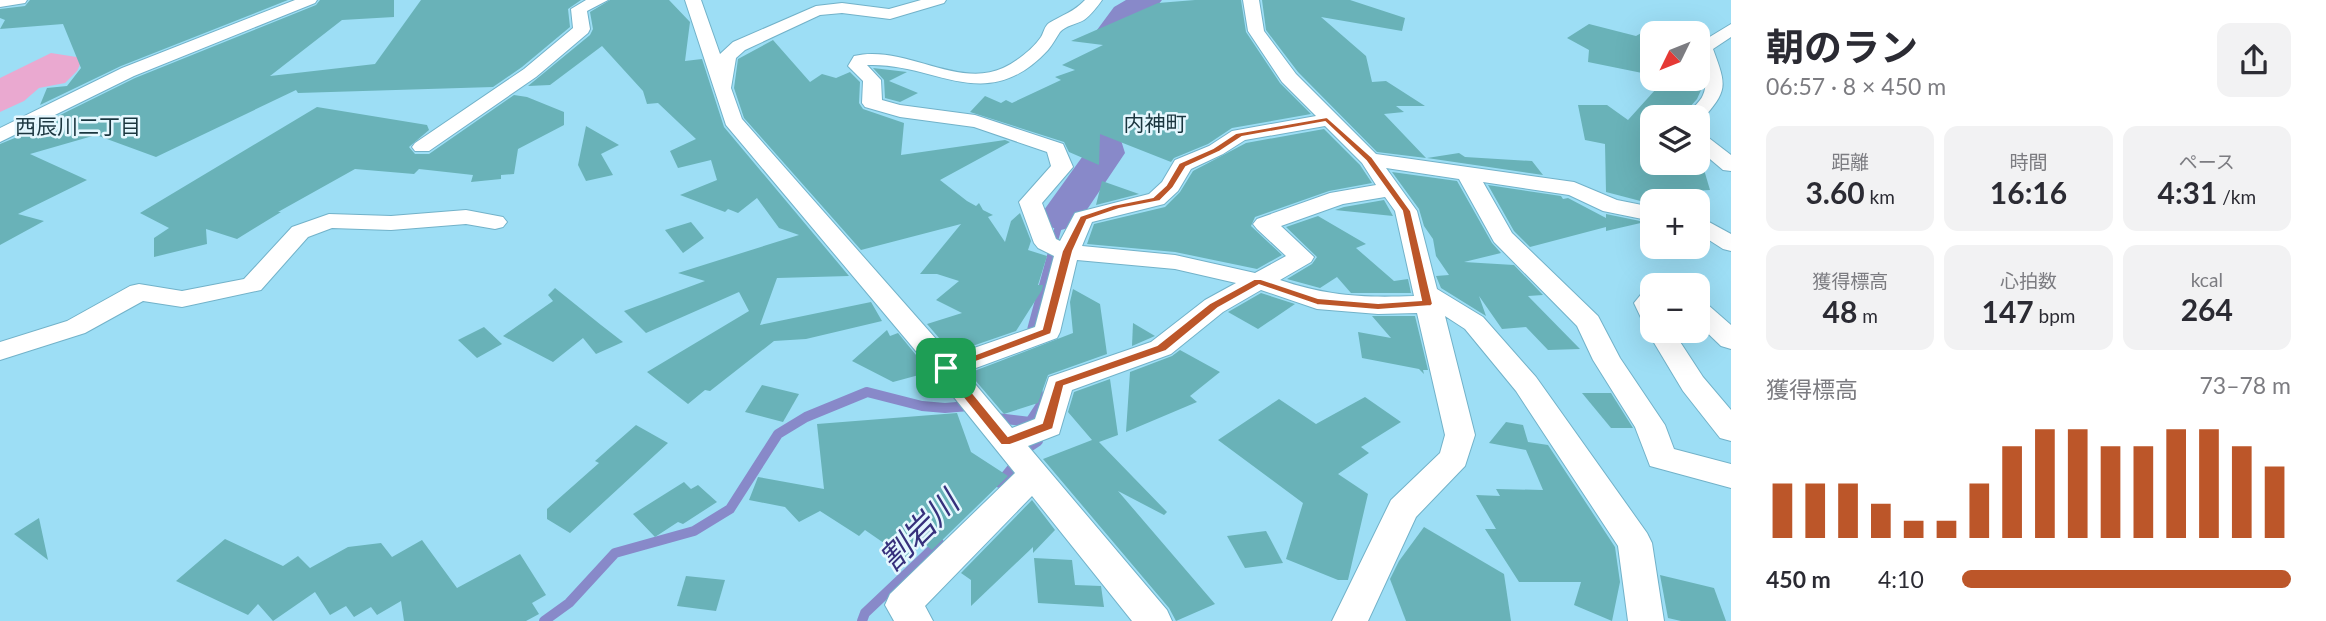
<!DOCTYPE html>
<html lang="ja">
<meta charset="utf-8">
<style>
body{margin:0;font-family:Lato,"Noto Sans JP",sans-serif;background:#f2f2f3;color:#2b2b33;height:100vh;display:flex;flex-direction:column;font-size:26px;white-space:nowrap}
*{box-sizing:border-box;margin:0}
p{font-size:23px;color:#7c7c81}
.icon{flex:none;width:38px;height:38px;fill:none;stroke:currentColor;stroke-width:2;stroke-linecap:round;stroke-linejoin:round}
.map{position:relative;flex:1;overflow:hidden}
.side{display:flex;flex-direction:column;background:#fff;width:595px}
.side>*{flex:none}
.needle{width:46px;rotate:227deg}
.tools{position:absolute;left:1640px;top:21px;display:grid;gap:14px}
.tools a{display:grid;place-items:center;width:70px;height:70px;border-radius:14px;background:#fff;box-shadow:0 7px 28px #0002;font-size:35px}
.pin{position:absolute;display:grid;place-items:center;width:60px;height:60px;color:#fff;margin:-30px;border-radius:14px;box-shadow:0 4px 10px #0006}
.round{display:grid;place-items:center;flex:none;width:74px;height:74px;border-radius:14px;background:#f2f2f3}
.headline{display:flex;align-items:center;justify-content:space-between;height:119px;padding:0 35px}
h1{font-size:38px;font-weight:700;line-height:52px}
.metrics{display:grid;grid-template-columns:repeat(3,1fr);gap:10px;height:119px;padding:7px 35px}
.metrics div{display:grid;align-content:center;border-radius:14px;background:#f2f2f3;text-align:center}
.metrics b{font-size:30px;font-weight:700}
.metrics small{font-size:19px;font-weight:400}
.metrics p{font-size:19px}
.chart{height:196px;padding:14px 35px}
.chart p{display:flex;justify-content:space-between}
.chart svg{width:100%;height:126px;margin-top:7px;stroke:#bc5629;stroke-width:6}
ul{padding:0 35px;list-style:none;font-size:23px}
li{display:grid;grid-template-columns:112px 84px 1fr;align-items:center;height:52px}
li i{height:18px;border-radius:9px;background:#bc5629}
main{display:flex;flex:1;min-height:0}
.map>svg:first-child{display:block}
.green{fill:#eaa9d0}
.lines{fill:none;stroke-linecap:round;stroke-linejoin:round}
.stream-far1{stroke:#8889c9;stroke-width:7}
.stream{stroke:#8889c9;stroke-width:10}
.river{fill:#8889c9;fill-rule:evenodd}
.building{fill:#69b2b8}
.street-casing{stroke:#72b2c9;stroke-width:2}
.street{fill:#fff;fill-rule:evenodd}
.route{fill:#bc5629;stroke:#fff;stroke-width:2;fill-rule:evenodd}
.labels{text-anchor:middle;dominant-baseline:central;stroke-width:5;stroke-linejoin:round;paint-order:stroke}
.far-neighbourhood-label{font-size:21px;fill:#1b363f;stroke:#e4f7fe}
.near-water-label{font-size:32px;font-style:italic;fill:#37307c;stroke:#e4f7fe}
</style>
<main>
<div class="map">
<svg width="1731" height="621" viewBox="0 0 1731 621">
<rect width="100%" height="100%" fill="#9ddef5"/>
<polygon class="green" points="51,53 83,58 77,71 65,83 39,88 24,101 0,112 0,78"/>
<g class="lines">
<polyline class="stream-far1" points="1031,339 1031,328 1061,217"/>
<g class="stream">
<polyline points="997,418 1030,422"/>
<polyline points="1032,426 1030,422 1041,405 1037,390"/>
<polyline points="1000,483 1029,447 1038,441 1037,437"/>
<polyline points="544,621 569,603 615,553 694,531 730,509 778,434 806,417 867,392 922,406 945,408 969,406"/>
<polyline points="862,621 865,613 939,543"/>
</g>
<path class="river" d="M1126,0H1162C1153,13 1137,17 1128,31L1147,41L1159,61L1137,89L1116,107L1115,121L1125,153L1076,226L1061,230L1046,226L1039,217L1085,153C1069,87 1088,104 1125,60C1119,47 1102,46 1094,34L1114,7Z"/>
</g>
<g class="building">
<polygon points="30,0 288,0 121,66 40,105 47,88 67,86 81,68 63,24 0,29 5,20 0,18 0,9 25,6"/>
<polygon points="320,0 394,0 394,17 342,20 270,76 375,64 421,0 581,0 568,9 570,27 522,67 493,87 298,93 296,90 156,157 96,135 30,154 87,180 18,214 44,221 0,245 0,144 49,124 46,122 135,78 316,5"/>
<polygon points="610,0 669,0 690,22 685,61 702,59 724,127 849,276 777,278 760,325 871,302 882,321 806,339 774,341 710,391 705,390 688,404 647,372 749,311 739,292 646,333 624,311 705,281 678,273 799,235 779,228 757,198 738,213 728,209 725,212 680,195 717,180 711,160 678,168 670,151 696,139 658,103 647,104 643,91 602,46 550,85 528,86 590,35 593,29 590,12"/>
<polygon points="1195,0 1241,0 1246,32 1280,83 1311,114 1232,128 1208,144 1174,158 1171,162 1100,134 1099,165 1069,152 1064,142 970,112 985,96 1001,103 1006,100 1012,103 1061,80 1055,77 1075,70 1062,65 1103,45 1071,41 1158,3"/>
<polygon points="1262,0 1350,0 1405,18 1402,31 1321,17 1366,56 1372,82 1386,81 1425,106 1396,106 1404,112 1384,114 1426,158 1377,152 1298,72 1266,30"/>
<polygon points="1589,24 1636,36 1652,27 1652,75 1588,62 1589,50 1567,38"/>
<polygon points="773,40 810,82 822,74 836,78 850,72 860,82 859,103 863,109 904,123 901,155 1005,140 1010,142 940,180 967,201 976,206 979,203 983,210 993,215 988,217 1005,242 1011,221 1020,213 1031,241 1028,250 1047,256 1038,285 1043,285 1042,290 1016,331 952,353 927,324 962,313 936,300 959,281 937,274 920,274 961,224 861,250 744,118 734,88 738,59"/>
<polygon points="873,68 907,72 889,81 918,93 900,102 885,98 884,80"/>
<polygon points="1665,79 1703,85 1702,88 1697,99 1681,117 1652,117 1652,163 1702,163 1710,190 1690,191 1691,198 1652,189 1652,204 1606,192 1605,144 1585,140 1578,105 1607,105 1628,120"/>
<polygon points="514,95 527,97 564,112 564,125 518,149 514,174 501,175 501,179 471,182 473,175 419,169 414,174 355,169 278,212 281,212 237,239 206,229 207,244 154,257 154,238 169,228 140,213 317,107 427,125 429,130 409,147 415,154 429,154"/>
<polygon points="586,126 619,145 601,154 613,175 586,181 578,165"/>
<polygon points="1324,129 1360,165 1372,183 1329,191 1255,217 1251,226 1282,255 1257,269 1175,252 1087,244 1094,224 1165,207 1180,192 1193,171 1246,143"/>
<polygon points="1459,153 1465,157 1532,161 1543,175 1427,158"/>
<polygon points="1392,172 1457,181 1492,243 1501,253 1464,262 1514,265 1543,295 1528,296 1580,349 1548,350 1526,327 1502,329 1479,296 1486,316 1441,288 1436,276 1449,275 1436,256 1433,239 1424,226 1419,209"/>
<polygon points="1102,181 1139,194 1096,205"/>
<polygon points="1488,185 1561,196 1563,199 1568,198 1606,218 1606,214 1645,222 1606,231 1606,227 1530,247 1514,231"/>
<polygon points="1384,200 1393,216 1335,210 1344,207"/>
<polygon points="1318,216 1366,244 1356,248 1394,281 1408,279 1411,293 1351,293 1337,277 1320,288 1287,279 1312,264 1317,257 1286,227"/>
<polygon points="691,222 704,238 683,253 665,230"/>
<polygon points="555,288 601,325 623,342 596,354 583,338 553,362 503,336 553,301 548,295"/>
<polygon points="1073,289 1100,304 1107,354 1048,375 1038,403 1004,414 969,373 1073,333 1070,302"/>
<polygon points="1261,293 1295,304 1258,329 1228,312"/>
<polygon points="1372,316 1415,316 1428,370 1423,370 1424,374 1419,369 1362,358 1358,332 1391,338"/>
<polygon points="1133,323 1155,336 1132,346"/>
<polygon points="484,327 502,344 477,358 458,340"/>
<polygon points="887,330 890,336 898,333 930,372 893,382 852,361"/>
<polygon points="1180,350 1220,372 1190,396 1197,402 1126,432 1130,372 1172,356"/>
<polygon points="1110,379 1118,435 1099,442 1167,512 1164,515 1118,491 1215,604 1176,621 1169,608 1043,459 1092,440 1068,412 1074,392"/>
<polygon points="762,385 799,394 783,422 745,412"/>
<polygon points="1582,393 1611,393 1633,428 1611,428"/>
<polygon points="1365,397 1401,422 1361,447 1369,453 1338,474 1368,494 1348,580 1338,580 1286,559 1303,503 1218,440 1279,399 1316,424"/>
<polygon points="957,413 971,452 1008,476 932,550 923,543 907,559 865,530 859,536 820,511 799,522 785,507 749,500 758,477 824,489 817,424"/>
<polygon points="1506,422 1523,425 1528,442 1548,445 1615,547 1620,582 1612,621 1574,605 1581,582 1519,582 1485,529 1496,529 1476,495 1500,496 1496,489 1543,490 1526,450 1489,443"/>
<polygon points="636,425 668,443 570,533 547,519 547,509 599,463 595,461"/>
<polygon points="684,482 691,489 698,485 717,502 683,524 678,522 655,537 633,514"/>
<polygon points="1032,500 1055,530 1033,553 1033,547 971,606 971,580 961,573"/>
<polygon points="39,518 48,560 14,534"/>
<polygon points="1424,527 1504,574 1511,621 1406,621 1390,579 1399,561"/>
<polygon points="1266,531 1283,563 1245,568 1227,536"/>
<polygon points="225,539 283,566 298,556 310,568 348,547 381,543 392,557 422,540 457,588 520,554 546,595 532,603 539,614 526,621 404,621 401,601 377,615 371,607 354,617 346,606 330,615 315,592 273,621 258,604 248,615 176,581"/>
<polygon points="1034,558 1072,560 1075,585 1101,586 1104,607 1038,603"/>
<polygon points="1660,575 1714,588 1726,621 1681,621 1668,618"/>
<polygon points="686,576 725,580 716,611 677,606"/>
</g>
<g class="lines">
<defs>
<g id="street">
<polygon points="0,0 27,0 25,3 0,7"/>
<polygon points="295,0 317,0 315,3 134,76 0,142 0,128 122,68"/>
<polygon points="586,0 608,0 587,11 590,29 588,33 536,77 429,151 415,151 412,147 415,143 524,69 573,28 571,9"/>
<path d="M685,0H701L720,54L733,42L816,6L842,3L889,9L921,0H946L944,3L890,19L842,13L820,15L745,50L736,58L731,88L742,119L951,356L1035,327L1054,256L1038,248L1034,243L1019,202L1051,166L1047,152L974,127L900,117L865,107L862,103L863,81L848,66L854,56C903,44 958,89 1003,68C1016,62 1033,49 1041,37C1044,32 1044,27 1049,23C1062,15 1074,12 1085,0H1102C1097,7 1091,15 1084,20C1077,24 1065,26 1060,32C1056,38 1053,44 1048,50C986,117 936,62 867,65L881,80L882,100L900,105L975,115L1063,144L1073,167L1042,203L1056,239L1060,241L1075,213L1149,194L1162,182L1175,160L1209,146L1232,131L1316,116L1282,82L1248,31L1243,0H1259L1264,31L1296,74L1376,154L1574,182L1617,200L1652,207V221L1603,211L1569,195L1483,182L1512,233L1598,316L1620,358L1665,425L1674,449L1731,464V488L1650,466L1635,427L1593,360L1577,326L1494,242L1459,179L1386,168L1417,211L1437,289L1483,317L1536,377L1647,533L1652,543L1664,621H1628L1618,546L1516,391L1465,329L1445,316L1475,435L1465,466L1416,517L1368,621H1332L1391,500L1440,453L1445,435L1417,313L1378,314L1317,309L1261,290L1223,312L1171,354L1072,390L1059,434L1028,446L1167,610L1172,621H1132L1032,496L925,606L933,621H894L885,605L890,594L1015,473L936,375L726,125ZM1325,126L1362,163L1376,185L1330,193L1257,219L1253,224L1257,229L1286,256L1255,273L1175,255L1082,246L1092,222L1164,204L1178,191L1191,169L1223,154L1245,140ZM1385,197L1395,211L1414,296C1362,298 1328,296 1280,280L1311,262L1314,257L1281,226L1343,204ZM1077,260L1175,269L1236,283L1205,300L1151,342L1049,377L1035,419L1012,428L965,372L1057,338L1060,332Z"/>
<path d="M1731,24V37L1713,49C1727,87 1728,90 1701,121L1698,122V117H1684C1689,110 1700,103 1703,95C1711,79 1698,60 1698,44Z"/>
<polygon points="1698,133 1705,135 1731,155 1731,171 1723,170 1698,149"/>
<polygon points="466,210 503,217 507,222 503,227 495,229 466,224 391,230 332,228 308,237 261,290 182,307 143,301 85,333 0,360 0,342 67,321 130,286 139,284 182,291 244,279 292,227 329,214 391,216"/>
<polygon points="1698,216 1731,234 1731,251 1723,249 1698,233"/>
<polygon points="1652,290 1652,324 1643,322 1634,303 1643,292"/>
<polygon points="1698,302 1707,304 1731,325 1731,349 1721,346 1698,324"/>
<polygon points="1652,324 1652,331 1673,331 1703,377 1731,410 1731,441 1720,438 1683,391 1647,331"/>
</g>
</defs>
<use href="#street" class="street-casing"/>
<use href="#street" class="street"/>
</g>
<path class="route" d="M1327,117L1372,157L1411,211L1433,304L1431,306L1378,310L1317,305L1259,285L1218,308L1166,351L1064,386L1053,429L1010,445H1001L939,368L1042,329L1062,251L1080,216L1113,205L1153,197L1166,185L1179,163L1213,148L1236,133ZM1325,122L1366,161L1402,211L1421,300L1378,303L1318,298L1261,279H1254L1210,303L1157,345L1055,381L1042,423L1008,436L954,370L1051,334L1073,251L1087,220L1119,209L1160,201L1173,188L1186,167L1219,152L1242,137Z"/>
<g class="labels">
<g class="far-neighbourhood-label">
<text x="1155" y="122">内神町</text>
<text x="78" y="125">西辰川二丁目</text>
</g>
<g class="near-water-label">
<text transform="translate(918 530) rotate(-45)">割岩川</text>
</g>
</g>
</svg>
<div class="tools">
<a><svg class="needle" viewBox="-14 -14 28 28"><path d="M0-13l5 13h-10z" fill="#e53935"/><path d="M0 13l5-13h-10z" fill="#7c7c81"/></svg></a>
<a><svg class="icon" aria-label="layers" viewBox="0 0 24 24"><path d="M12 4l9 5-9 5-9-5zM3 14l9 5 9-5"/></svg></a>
<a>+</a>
<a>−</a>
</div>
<div class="pin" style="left:946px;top:368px;background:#1e9e55"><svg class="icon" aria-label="arrive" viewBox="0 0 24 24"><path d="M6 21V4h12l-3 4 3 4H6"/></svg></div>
</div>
<section class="side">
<div class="headline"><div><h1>朝のラン</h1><p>06:57 · 8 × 450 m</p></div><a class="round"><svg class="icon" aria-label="share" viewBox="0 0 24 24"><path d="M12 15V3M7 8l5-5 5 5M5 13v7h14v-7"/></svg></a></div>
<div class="metrics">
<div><p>距離</p><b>3.60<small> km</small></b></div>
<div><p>時間</p><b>16:16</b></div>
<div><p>ペース</p><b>4:31<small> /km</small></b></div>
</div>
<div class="metrics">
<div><p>獲得標高</p><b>48<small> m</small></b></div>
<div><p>心拍数</p><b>147<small> bpm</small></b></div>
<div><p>kcal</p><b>264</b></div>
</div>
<div class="chart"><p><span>獲得標高</span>73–78 m</p>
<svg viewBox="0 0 160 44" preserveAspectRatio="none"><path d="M5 44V25M15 44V25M25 44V25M35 44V32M45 44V38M55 44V38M65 44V25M75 44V12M85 44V6M95 44V6M105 44V12M115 44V12M125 44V6M135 44V6M145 44V12M155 44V19"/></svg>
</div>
<ul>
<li><b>450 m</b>4:10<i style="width:100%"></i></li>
</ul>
</section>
</main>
